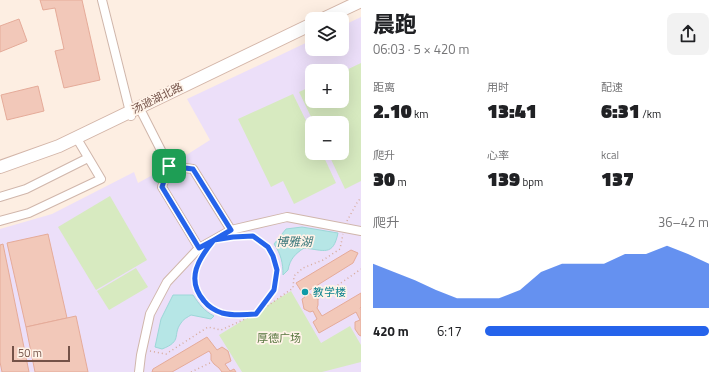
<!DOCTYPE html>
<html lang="zh">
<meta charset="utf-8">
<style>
body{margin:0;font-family:"Titillium Web","Noto Sans SC",sans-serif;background:#f2f2f2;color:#202124;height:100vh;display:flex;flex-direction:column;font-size:15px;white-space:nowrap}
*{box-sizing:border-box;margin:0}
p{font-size:13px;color:#757577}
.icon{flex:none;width:22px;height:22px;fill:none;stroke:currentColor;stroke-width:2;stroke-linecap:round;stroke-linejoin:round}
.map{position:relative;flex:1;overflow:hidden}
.sheet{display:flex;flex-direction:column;background:#fff;width:360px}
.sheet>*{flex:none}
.fabs{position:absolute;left:305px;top:12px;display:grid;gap:8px}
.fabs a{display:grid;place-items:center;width:44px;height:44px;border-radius:8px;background:#fff;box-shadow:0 4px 16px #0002;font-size:20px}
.scale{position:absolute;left:12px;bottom:10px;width:58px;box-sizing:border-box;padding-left:4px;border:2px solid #745248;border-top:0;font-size:11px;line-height:14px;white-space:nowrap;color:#745248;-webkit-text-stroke:3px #fff3e8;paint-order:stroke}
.pin{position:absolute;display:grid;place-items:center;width:34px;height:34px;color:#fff;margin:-17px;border-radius:8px;box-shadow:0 2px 6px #0006}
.round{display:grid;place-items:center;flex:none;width:42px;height:42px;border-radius:8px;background:#f2f2f2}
.summary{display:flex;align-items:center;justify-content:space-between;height:68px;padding:0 12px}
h1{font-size:22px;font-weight:800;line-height:30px}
.figures{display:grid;grid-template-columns:repeat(3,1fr);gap:6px;height:68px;padding:4px 12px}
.figures div{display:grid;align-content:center}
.figures b{font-size:20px;font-weight:800}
.figures small{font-size:11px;font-weight:400}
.figures p{font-size:11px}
.chart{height:112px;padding:8px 12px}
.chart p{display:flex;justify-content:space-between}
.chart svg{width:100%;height:72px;margin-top:4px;fill:#2563eb;opacity:.7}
ul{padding:0 12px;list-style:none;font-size:13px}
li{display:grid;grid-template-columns:64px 48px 1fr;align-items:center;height:30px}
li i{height:10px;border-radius:5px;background:#2563eb}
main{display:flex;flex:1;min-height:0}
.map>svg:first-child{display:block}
.education{fill:#ecdff9;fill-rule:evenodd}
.green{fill:#d7eac0}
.water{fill:#b6e6e6;stroke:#9cd7d8}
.building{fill:#f2c8b9;stroke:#e5ab99}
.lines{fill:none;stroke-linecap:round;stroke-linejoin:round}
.minor-casing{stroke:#d0b6ab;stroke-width:10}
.secondary-casing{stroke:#d3b5a8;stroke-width:14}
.path{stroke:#d7ab9c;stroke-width:1.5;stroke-dasharray:1 3;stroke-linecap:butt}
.minor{stroke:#fff;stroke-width:8}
.secondary{stroke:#fff;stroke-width:12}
.route-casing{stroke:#fff;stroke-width:8}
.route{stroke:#2563eb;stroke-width:5}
.culture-dot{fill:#0f9aa8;stroke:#fff3e8;stroke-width:1.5}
.labels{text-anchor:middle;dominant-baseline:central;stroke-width:3.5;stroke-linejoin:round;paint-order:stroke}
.street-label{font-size:11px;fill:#745248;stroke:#fff3e8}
.culture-label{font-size:11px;fill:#0d838f;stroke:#fff3e8;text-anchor:start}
.park-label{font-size:11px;fill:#55743d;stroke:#fff3e8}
.water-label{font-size:12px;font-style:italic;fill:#3c787b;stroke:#fff3e8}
</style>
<main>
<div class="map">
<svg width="361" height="372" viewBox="0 0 361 372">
<rect width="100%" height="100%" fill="#fdeee2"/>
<path class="education" d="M361,17V372H0V229L52,214L134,172L138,183L169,166L210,140L187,99L312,40V49H342V26ZM312,71H342V101H312ZM312,123H342V153H312Z"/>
<g class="green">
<polygon points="361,63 361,181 345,189 328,153 342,153 342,123 314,123 299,92 312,86 312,101 342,101 342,72"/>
<polygon points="293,94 312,133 312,153 322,153 336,183 294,204 283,181 271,187 238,119"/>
<polygon points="110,196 147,260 96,290 58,227"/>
<polygon points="136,268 148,287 109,310 97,291"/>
<polygon points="291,291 321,343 350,326 361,345 361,362 322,372 242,372 219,335"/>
</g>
<g class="water">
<path d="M302,227L338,233C333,257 324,250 304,248C295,254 290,259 288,270L283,275C283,263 281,254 274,244L286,229Z"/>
<path d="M173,295H193C199,304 204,311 214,316L211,319L191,315C188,317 183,319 181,323C172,335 183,341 162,349L155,347L161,319Z"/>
</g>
<g class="building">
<polygon points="40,0 82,0 100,80 64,88 55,51 64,49 55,8 43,10"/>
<polygon points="19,19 27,41 0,52 0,26"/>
<polygon points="38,86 44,111 7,120 1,95"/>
<polygon points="48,234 67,318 26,327 7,243"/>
<polygon points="3,244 29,372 2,372 0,362 0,245"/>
<polygon points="351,250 358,253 353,263 308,291 310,294 318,299 318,305 317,308 322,316 361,293 361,307 360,308 361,310 361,336 359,335 355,329 355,322 360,320 356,312 319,333 313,322 317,319 313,311 310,312 304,309 302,299 305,297 296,283"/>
<polygon points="76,316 88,372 35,372 26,327"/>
<polygon points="207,337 217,350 222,347 228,351 231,361 225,364 230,371 234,369 236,372 222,372 219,368 214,364 211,360 211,354 209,351 172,372 152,372 153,369"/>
</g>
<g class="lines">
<defs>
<g id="minor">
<polyline points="102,0 131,116"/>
<polyline points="139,107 169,166"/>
<polyline points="0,197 26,189 88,158"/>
<polyline points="0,221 29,213 101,179 76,137"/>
<polyline points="199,248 162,187 169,166 193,169 231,230"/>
<polyline points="139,372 141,355 150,314 167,282 199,248 231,230 287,217 361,231"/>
</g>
<g id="secondary">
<polyline points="323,19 361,1"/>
<polyline points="0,167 59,146 312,24"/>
</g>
</defs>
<use href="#minor" class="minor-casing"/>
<use href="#secondary" class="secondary-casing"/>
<g class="path">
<polyline points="347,221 358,201 361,198"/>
<path d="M253,236L268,247L273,256L277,270L273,290L256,314C245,315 233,316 222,313C215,311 208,306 204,301C185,279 199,259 214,240L233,237Z"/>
<polyline points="318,299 361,269"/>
<polyline points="150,351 166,354 208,327 221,330 256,314 293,288 294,276 303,268 323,260 340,249 343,234"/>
<polyline points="191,372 212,362"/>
</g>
<use href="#minor" class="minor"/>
<use href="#secondary" class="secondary"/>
</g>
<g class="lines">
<defs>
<path id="route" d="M169,166L162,187L199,248L214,240C199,258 185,279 204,301C208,306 216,311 222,313C233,316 245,315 256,314L274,290L277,270L273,256L268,247L253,236L233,237L214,240L231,230L193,169L169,166"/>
</defs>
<use href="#route" class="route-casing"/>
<use href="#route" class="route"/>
</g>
<circle class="culture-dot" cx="305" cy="292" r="4"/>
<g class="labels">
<g class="street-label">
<text transform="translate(157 98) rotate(-26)">汤逊湖北路</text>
</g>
<g class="culture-label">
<text x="313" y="292">教学楼</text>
</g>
<g class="park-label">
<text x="279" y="338">厚德广场</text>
</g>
<g class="water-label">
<text x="294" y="241">博雅湖</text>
</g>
</g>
</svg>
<div class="fabs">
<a><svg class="icon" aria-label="layers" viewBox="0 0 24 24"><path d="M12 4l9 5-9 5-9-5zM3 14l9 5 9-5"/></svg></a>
<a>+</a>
<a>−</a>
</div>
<div class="scale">50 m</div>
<div class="pin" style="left:169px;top:166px;background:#1e9e55"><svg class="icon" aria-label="arrive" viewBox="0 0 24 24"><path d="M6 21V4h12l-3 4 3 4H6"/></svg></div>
</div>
<section class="sheet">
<div class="summary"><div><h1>晨跑</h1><p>06:03 · 5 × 420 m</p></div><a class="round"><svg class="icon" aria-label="share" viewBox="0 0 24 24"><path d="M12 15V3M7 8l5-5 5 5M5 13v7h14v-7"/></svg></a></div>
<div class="figures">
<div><p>距离</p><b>2.10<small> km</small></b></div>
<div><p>用时</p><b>13:41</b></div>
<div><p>配速</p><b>6:31<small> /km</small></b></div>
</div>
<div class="figures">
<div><p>爬升</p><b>30<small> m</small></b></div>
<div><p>心率</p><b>139<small> bpm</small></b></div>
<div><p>kcal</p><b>137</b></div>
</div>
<div class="chart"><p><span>爬升</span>36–42 m</p>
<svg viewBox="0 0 160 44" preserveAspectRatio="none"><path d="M0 44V17L10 22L20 27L30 33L40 38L50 38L60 38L70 33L80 22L90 17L100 17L110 17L120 11L130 11L140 6L150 11L160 17V44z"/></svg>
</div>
<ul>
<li><b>420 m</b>6:17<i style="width:100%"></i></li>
</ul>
</section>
</main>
